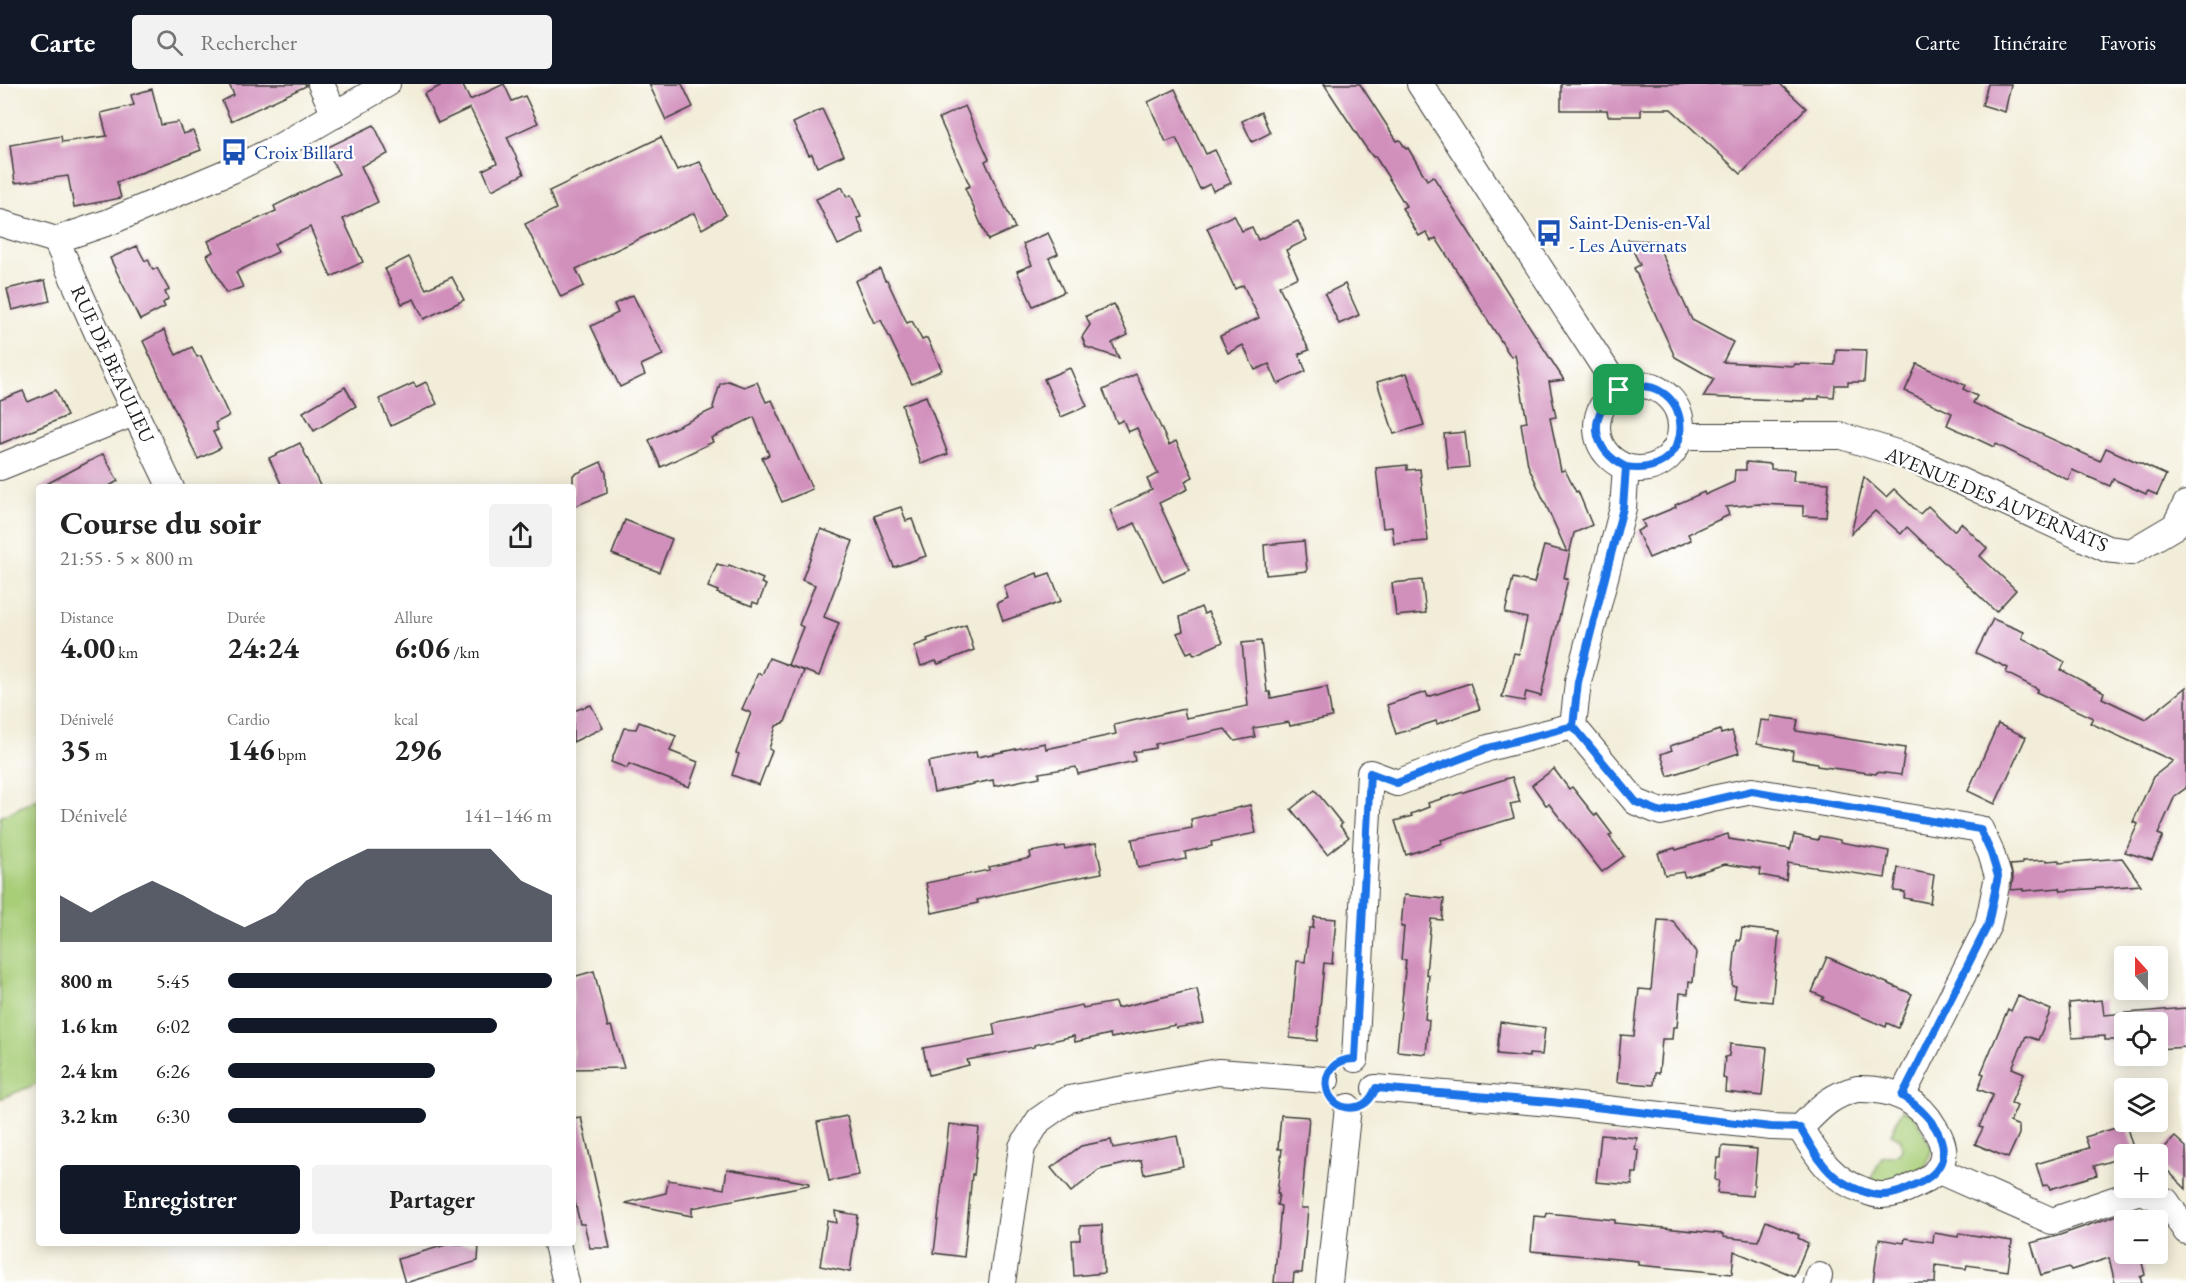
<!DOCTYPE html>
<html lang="fr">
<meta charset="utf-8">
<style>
body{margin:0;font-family:"EB Garamond",serif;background:#f2f2f2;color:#222;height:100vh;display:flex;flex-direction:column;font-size:22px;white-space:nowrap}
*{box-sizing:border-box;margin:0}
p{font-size:20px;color:#767676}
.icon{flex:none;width:33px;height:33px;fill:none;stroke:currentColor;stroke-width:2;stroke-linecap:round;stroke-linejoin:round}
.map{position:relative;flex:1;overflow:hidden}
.drawer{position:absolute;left:36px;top:400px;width:540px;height:762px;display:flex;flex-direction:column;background:#fff;border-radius:6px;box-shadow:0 3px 15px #0003}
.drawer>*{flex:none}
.needle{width:39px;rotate:339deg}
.fabs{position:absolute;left:2114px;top:862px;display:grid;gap:12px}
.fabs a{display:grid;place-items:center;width:54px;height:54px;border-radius:6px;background:#fff;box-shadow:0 3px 15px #0003;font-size:30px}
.pin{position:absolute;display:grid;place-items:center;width:51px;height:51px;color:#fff;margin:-26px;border-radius:12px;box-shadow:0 3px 9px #0006}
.round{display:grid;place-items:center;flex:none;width:63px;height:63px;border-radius:6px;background:#f2f2f2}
.headline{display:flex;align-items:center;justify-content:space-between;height:102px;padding:0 24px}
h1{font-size:33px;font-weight:700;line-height:45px}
.metrics{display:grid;grid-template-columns:repeat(3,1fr);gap:9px;height:102px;padding:6px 24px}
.metrics div{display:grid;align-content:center}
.metrics b{font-size:30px;font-weight:700}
.metrics small{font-size:16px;font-weight:400}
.metrics p{font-size:16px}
.chart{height:168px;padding:12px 24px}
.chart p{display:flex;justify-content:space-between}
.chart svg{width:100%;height:108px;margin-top:6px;fill:#111827;opacity:.7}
.cta{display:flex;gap:12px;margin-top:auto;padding:12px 24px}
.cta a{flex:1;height:69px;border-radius:6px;background:#111827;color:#fff;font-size:24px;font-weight:700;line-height:69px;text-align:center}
.cta a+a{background:#f2f2f2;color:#222}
ul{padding:0 24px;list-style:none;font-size:20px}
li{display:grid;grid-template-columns:96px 72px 1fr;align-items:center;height:45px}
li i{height:15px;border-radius:8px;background:#111827}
header{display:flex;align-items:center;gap:36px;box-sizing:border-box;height:84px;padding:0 30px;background:#111827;color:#fff}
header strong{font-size:28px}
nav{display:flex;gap:33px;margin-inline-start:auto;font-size:21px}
.search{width:420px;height:54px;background:#f2f2f2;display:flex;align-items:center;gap:15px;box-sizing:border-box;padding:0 21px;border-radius:6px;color:#767676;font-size:22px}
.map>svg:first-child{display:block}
.green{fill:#a8ce78;stroke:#62754a;stroke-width:1.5}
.building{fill:#d18fbc}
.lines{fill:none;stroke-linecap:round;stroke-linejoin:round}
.minor-casing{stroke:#3c3b38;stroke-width:28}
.minor{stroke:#fff;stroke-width:26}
.route-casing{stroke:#fff;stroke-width:12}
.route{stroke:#1a73e8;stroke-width:8}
.labels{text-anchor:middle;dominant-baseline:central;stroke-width:4.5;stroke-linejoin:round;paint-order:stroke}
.transit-label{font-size:20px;fill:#164399;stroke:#fff;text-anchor:start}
.street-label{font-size:20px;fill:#1c1c1c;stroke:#fff}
</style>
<header>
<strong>Carte</strong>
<div class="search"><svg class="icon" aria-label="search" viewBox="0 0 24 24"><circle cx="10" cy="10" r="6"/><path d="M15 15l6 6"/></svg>Rechercher</div>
<nav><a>Carte</a><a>Itinéraire</a><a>Favoris</a></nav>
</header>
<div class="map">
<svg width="2186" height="1199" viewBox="0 0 2186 1199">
<rect width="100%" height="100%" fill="#fff"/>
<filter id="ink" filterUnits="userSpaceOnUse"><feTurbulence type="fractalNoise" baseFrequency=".0167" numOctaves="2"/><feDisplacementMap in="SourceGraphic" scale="12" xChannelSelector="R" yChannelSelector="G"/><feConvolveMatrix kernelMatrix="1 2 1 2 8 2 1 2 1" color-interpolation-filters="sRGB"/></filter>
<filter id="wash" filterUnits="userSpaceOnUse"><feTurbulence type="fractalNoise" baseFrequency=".008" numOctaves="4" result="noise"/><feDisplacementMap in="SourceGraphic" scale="24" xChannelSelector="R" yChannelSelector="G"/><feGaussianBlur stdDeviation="1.35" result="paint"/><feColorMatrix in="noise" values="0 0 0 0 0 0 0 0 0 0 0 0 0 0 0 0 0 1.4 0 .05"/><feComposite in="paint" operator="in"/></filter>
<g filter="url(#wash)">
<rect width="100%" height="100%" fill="#f2edd8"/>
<g class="green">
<polygon points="39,714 39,999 0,1015 0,733"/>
<polygon points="1902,1025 1915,1033 1932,1065 1926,1082 1902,1099 1869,1099 1882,1073 1899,1070 1902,1065 1901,1055 1891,1050"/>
</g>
<g id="blocks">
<g class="building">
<polygon points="229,0 306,0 306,2 231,37 222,17 234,11"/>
<polygon points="444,0 462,0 470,16 504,0 512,17 525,12 538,39 507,53 524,90 492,106 483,86 497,79 470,24 438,39 424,10"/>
<polygon points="649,0 682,0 693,23 666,36"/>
<polygon points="1324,0 1360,0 1397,57 1400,56 1406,65 1408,64 1427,96 1433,92 1564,296 1549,298 1556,333 1550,334 1561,387 1565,386 1576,408 1578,407 1592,441 1574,449 1564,494 1568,495 1541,612 1526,608 1524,617 1502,613 1514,569 1519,570 1527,534 1505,529 1513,494 1534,499 1544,462 1567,468 1528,381 1521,339 1527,338 1515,270 1511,273 1436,154 1431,157 1426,148 1419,152 1402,124 1406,122 1375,72 1373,73 1364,61"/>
<polygon points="1561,0 1780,0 1806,24 1741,90 1671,25 1641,25 1641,32 1608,32 1607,26 1561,26"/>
<polygon points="1988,0 2011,0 2005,28 1982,21"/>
<polygon points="152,5 161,41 178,38 183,50 193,47 201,66 117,98 121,114 74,123 68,92 15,99 10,61 61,52 62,58 107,52 101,29 134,21 131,11"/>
<polygon points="1175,5 1206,70 1215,66 1231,99 1213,107 1210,100 1200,105 1176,54 1166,58 1148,18"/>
<polygon points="965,22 989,75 985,77 1015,144 988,156 965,104 970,102 939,34"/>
<polygon points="822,25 844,71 817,83 812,70 809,71 793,39"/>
<polygon points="1261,28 1270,49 1252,58 1242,37"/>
<polygon points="374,41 388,70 361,82 378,118 343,135 363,178 331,193 310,143 274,160 278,168 236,188 243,203 226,209 207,171 213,168 208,157 276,127 274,122 339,90 326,64"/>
<polygon points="661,53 677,86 700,78 726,131 702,145 694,129 576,185 584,202 561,213 525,140 556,125 549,107"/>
<polygon points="842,103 847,113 851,111 861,133 857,134 864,149 838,161 816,115"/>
<polygon points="1234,131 1242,147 1252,143 1258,156 1298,137 1307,156 1286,166 1298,193 1279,202 1309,266 1299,270 1306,287 1278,300 1269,280 1255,286 1243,261 1228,269 1220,252 1259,234 1243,201 1235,205 1207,144"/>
<polygon points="1048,149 1058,170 1049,174 1064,208 1033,222 1017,187 1032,181 1023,160"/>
<polygon points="1628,156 1656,157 1692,236 1733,258 1723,278 1794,282 1794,280 1835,281 1836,265 1866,266 1864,298 1848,298 1848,301 1835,301 1834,313 1819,312 1819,315 1804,315 1804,317 1703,313 1714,295 1675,273 1634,184 1640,181"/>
<polygon points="137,162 145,177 148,175 153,186 157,184 169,206 165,208 168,215 163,219 165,223 140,236 110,174"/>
<polygon points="409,173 426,205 452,193 464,216 424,235 414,215 402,220 385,185"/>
<polygon points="880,185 885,196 887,196 907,239 912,237 922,256 927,254 942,286 912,300 881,236 874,239 855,197"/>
<polygon points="45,196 50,217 12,226 7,205"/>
<polygon points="1345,200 1359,231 1339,240 1325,210"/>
<polygon points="633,211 663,271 641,281 645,291 620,303 591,242 618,229 614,220"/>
<polygon points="1114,220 1128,251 1112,259 1119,274 1086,263 1082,253 1090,241 1086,232"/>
<polygon points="164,246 176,271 192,263 197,273 201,272 229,332 215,339 218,346 213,348 221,364 198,375 143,257"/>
<polygon points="1917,280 1965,301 1963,305 1977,312 1973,319 2100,377 2106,364 2166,391 2157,411 2148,407 2146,410 2113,395 2110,402 2072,386 2068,396 1996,360 1994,363 1947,341 1952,329 1905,307"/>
<polygon points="1070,284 1087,322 1061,333 1044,295"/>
<polygon points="1407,289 1424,341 1394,350 1377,298"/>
<polygon points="1136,290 1169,361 1176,357 1193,393 1185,397 1188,405 1159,419 1190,486 1163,498 1135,439 1119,447 1110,426 1152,406 1147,395 1158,390 1137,344 1128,348 1123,336 1117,339 1103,306"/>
<polygon points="728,297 744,303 757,298 766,318 772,316 812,405 782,418 762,374 769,371 754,333 711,354 713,358 661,383 649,356 714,325 713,323 720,300"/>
<polygon points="426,298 437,320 391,342 379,315 414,299 416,303"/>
<polygon points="345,303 356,322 314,347 303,328"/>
<polygon points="56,306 67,332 0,360 0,316 23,307 28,318"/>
<polygon points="926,312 948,370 921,380 902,321"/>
<polygon points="1465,348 1469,383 1448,385 1444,350"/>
<polygon points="300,359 321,404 283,404 269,374"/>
<polygon points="103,370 118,397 106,404 39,404"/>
<polygon points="601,378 606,389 607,409 573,423 573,391"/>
<polygon points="1746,378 1771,380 1771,385 1794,386 1793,397 1829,399 1826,433 1803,432 1803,422 1759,420 1726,423 1729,431 1688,450 1691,456 1649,474 1637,447 1645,443 1642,437 1676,423 1675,421 1704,408 1705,411 1734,398 1735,386 1746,386"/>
<polygon points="1407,381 1407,386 1420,385 1428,457 1394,460 1392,443 1383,444 1376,384"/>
<polygon points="1864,393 1886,413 1894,405 1920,430 1928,422 1954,447 1961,439 1987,464 1980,472 2016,506 1996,528 1907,443 1901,450 1875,427 1851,450"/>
<polygon points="901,423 906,437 912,435 926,472 894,483 874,432"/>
<polygon points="625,436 672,455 659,488 612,470"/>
<polygon points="821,445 853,457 824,533 839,539 819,592 788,581 803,543 799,541 815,501 802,496"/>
<polygon points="1304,457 1307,487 1266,491 1264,461"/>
<polygon points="717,480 728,483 729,481 763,495 761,499 766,501 758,520 753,518 752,522 717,509 718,507 708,503"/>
<polygon points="1037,489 1038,493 1050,489 1061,517 1003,537 997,519 1008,514 1004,502"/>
<polygon points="1422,496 1426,529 1396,532 1392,499"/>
<polygon points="1201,523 1204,530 1208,528 1223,558 1194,571 1192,567 1187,569 1177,549 1183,547 1180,533"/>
<polygon points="1993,535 2024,548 2022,554 2065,578 2061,586 2104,608 2102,614 2146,635 2186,603 2186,704 2175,712 2158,750 2163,752 2152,776 2125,768 2138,740 2133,738 2153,693 2173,677 2090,639 2093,634 2036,608 2038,605 2006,589 2008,584 1976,569"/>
<polygon points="966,541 974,566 938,580 936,577 921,582 914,562 928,557 927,555"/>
<polygon points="1261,557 1267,608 1270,608 1271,614 1327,603 1332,633 1290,642 1289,638 1253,644 1255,653 1235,657 1225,645 1155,660 1155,664 1133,668 1135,677 1078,690 1076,683 1039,689 1040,693 994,702 993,696 934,708 928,678 976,668 977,673 1045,659 1046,665 1116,650 1114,641 1184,625 1186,634 1248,622 1242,559"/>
<polygon points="769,574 804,587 785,638 776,642 769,665 772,667 759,701 732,691 739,670 736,669 751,629 742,625 758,589 762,591"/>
<polygon points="1470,599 1480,625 1437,640 1436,637 1396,650 1387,621 1426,608 1428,613"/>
<polygon points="591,621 603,644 573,658 573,627"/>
<polygon points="1771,632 1798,636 1796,647 1905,664 1901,691 1877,688 1876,690 1817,682 1817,679 1792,675 1793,667 1757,660 1761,636 1770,637"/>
<polygon points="639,638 676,652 670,667 698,678 689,703 629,680 627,684 611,678 624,644 636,645"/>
<polygon points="1998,640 2026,653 1995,720 1968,707"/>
<polygon points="1720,646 1721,650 1732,647 1739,669 1668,692 1661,670 1672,666 1670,662"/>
<polygon points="1554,685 1569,705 1572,703 1580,713 1595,732 1597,730 1612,750 1609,752 1624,772 1602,788 1549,720 1546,721 1532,701"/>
<polygon points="1512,693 1520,718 1510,720 1514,734 1441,756 1442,759 1406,771 1395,737 1412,732 1411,730 1429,723 1428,719"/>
<polygon points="1315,706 1342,740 1340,742 1349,753 1327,770 1291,725"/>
<polygon points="1250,721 1256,749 1211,758 1212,762 1185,768 1186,775 1138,784 1132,755 1192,744 1191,735"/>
<polygon points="1728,750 1729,755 1790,765 1790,767 1794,751 1818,756 1819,752 1830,754 1840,756 1840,758 1889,767 1885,794 1788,779 1786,796 1760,791 1761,785 1725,780 1685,793 1683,788 1665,791 1658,769 1675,764 1676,766"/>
<polygon points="1096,759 1102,789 1049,799 977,816 978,819 932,829 926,799 989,786 989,783 1031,774 1030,768 1064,762 1065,765"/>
<polygon points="2122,774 2141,801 2061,807 2060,804 2023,807 2023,805 2011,806 2013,794 2010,781 2022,780 2022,777 2047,776 2047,777 2059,776 2059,779"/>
<polygon points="1898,784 1934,791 1930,819 1904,814 1905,808 1894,807"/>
<polygon points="1404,811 1444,815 1442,836 1431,835 1426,890 1429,891 1425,935 1429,936 1426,970 1397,967 1406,876 1401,876 1404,843 1401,843"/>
<polygon points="1314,833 1336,835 1332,880 1324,879 1317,957 1290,954 1297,877 1305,878 1309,844 1313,844"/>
<polygon points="1658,836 1673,837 1696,868 1693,898 1689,897 1688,910 1680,909 1677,943 1673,943 1672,955 1662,955 1659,989 1655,989 1654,1001 1617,998 1621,951 1634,952 1639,905 1651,906"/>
<polygon points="1742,844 1779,848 1772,918 1734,914 1736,902 1732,902 1735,868 1737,856 1740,857"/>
<polygon points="1827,873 1912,910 1898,944 1887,939 1886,943 1822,916 1824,913 1812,908"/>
<polygon points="594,887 608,943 611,942 624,984 573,985 573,893"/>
<polygon points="1197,905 1204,939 1176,944 1175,941 1111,954 1110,950 1075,958 1074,952 1034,961 1034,963 967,976 969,981 929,991 923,964 995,951 993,940 1082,921 1083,924 1115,918 1117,924"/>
<polygon points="2018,912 2051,926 2038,956 2026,952 2012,984 2024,989 2011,1019 2017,1022 2010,1038 2019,1042 2019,1050 2008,1074 1975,1060 1983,1044 1979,1043 1993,1011 1978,1005 1984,990 1981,989 2008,925 2011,927"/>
<polygon points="2102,916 2104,931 2186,924 2186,963 2157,965 2157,939 2124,939 2124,968 2119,968 2117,956 2105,956 2105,952 2072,954 2069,919"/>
<polygon points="1500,938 1545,944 1542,971 1529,970 1529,973 1497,970"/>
<polygon points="1730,960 1767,964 1762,1012 1725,1008 1726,995 1723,994 1725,973 1729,972"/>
<polygon points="1281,1031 1309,1033 1301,1124 1308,1124 1305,1157 1302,1189 1294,1189 1293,1199 1274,1199 1281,1122 1277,1121 1279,1110 1277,1110 1282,1065 1278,1065"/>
<polygon points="847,1032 859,1091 829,1097 817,1038"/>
<polygon points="581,1033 604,1135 610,1164 590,1164 584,1140 580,1140 573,1109 573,1034"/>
<polygon points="949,1040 979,1044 974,1091 972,1090 964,1173 934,1169"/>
<polygon points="2126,1041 2135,1070 2124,1071 2124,1073 2094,1082 2097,1091 2050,1105 2048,1100 2043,1102 2036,1080 2089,1064 2085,1053"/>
<polygon points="1601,1051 1637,1054 1635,1066 1639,1067 1637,1089 1633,1089 1632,1101 1596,1098"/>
<polygon points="1177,1052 1183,1082 1144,1090 1141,1076 1099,1086 1071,1108 1051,1084 1081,1062 1111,1056 1113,1064"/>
<polygon points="2175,1053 2186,1063 2186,1105 2157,1076 2157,1071"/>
<polygon points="1722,1062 1757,1065 1753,1112 1717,1109 1719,1097 1715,1096 1717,1074 1721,1074"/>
<polygon points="727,1085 809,1099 809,1101 692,1124 692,1132 625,1119 666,1109 668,1096 724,1105"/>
<polygon points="835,1127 858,1131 850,1188 820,1182 827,1137 837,1139"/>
<polygon points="2129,1127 2131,1137 2124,1137 2124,1170 2140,1170 2145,1191 2140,1193 2142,1199 2115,1199 2109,1174 2071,1186 2069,1183 2041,1191 2031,1159 2060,1151"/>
<polygon points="1547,1129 1615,1136 1615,1139 1723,1150 1723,1153 1758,1157 1766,1137 1799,1151 1798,1154 1808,1159 1794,1192 1734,1167 1732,1190 1638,1181 1638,1177 1531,1167 1534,1132 1546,1133"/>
<polygon points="1102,1141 1104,1189 1074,1192 1072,1156 1080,1156 1080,1142"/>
<polygon points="1934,1149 1958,1153 1959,1149 2012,1157 2008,1187 1967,1181 1966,1185 1936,1181 1935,1199 1873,1199 1879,1155 1904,1159 1905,1154 1933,1158"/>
<polygon points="449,1160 479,1160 478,1177 405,1199 398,1175"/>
</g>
</g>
</g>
<g filter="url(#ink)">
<use href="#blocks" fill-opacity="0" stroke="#3c3b38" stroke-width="1.5"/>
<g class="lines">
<defs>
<g id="minor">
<polyline points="321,0 335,31"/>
<polyline points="1420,0 1619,306"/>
<polyline points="0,139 56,156 109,138 232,86 281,62 387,0"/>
<polyline points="56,156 106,268 171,404"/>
<circle cx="1639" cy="343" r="42"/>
<polyline points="1681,352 1842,352 1906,372 2107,465 2131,468 2175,442 2186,420"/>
<polyline points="0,383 136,328"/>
<polyline points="1626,383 1623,424 1578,598 1573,642 1636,718 1661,728 1712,715 1752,707 1980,745 1991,769 1998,792 1988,841 1902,1012"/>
<polyline points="1355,975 1370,689 1397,699 1488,664 1573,642"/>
<polyline points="1375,1004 1551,1019 1771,1043 1800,1044"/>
<path d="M1857,1005C1890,1004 1918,1014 1934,1043C1940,1052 1945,1062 1943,1073C1941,1087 1927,1096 1915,1101C1904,1106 1893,1112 1880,1111C1875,1111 1868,1108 1863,1106C1831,1096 1817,1071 1800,1044C1820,1024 1829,1012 1857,1005Z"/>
<polyline points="1937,1086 2052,1137 2140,1107 2166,1117 2186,1147"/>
<polyline points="557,1160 566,1199"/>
<polyline points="1002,1199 1022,1063 1039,1036 1069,1015 1218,988 1326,996"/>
<polyline points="1329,1199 1348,1023"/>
<polyline points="1817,1199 1819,1192"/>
</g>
</defs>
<use href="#minor" class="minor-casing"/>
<use href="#minor" class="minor"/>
</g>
</g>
<g class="lines" filter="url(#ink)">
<defs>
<path id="route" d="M1619,306C1587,330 1590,365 1626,383L1623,424L1578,598L1573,642L1488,664L1397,699L1370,689L1355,975C1313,975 1321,1030 1356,1023C1367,1021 1372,1013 1376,1004L1551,1018L1771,1043L1800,1044C1810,1060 1821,1083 1838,1095C1848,1102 1868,1111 1880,1111C1892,1112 1904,1106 1915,1101C1967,1079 1937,1033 1902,1012L1988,841L1998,792L1991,769L1980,745L1752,707L1661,728L1636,718L1573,642L1578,598L1623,424L1626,383C1705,395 1694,280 1619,306"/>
</defs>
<use href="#route" class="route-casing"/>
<use href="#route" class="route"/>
</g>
<defs>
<symbol id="bus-bare" viewBox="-9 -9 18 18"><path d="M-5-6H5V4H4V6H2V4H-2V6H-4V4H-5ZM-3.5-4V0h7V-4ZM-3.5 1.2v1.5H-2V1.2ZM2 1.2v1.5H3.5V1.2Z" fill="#1a4fb4" stroke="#fff" stroke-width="2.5" paint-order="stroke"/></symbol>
</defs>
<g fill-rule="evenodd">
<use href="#bus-bare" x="215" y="49" width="38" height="38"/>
<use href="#bus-bare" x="1530" y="130" width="38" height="38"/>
</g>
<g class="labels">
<g class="transit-label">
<text x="254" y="68">Croix Billard</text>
<text x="1569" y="138">Saint-Denis-en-Val<tspan x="1569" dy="23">- Les Auvernats</tspan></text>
</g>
<g class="street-label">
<text transform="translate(113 280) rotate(65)">RUE DE BEAULIEU</text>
<text transform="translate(1997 415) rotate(23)">AVENUE DES AUVERNATS</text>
</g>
</g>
</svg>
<div class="fabs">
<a><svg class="needle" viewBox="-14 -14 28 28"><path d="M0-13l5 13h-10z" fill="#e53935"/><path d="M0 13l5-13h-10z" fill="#767676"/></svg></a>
<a><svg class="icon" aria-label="locate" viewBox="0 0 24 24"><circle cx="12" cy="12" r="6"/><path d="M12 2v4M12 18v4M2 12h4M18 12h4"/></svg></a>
<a><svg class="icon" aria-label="layers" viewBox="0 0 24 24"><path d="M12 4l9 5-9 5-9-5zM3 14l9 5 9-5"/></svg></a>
<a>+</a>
<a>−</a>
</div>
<div class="pin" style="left:1619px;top:306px;background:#1e9e55"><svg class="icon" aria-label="arrive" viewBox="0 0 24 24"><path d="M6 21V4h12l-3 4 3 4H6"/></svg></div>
<section class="drawer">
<div class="headline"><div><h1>Course du soir</h1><p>21:55 · 5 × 800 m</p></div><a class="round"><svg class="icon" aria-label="share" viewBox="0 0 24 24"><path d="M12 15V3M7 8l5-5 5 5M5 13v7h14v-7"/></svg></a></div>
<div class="metrics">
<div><p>Distance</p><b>4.00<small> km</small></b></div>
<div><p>Durée</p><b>24:24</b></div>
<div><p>Allure</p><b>6:06<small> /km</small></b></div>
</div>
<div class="metrics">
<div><p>Dénivelé</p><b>35<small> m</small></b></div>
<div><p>Cardio</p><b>146<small> bpm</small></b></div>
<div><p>kcal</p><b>296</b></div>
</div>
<div class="chart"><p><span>Dénivelé</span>141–146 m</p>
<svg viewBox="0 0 160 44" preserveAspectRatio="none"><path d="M0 44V25L10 32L20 25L30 19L40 25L50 32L60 38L70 32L80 19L90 12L100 6L110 6L120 6L130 6L140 6L150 19L160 25V44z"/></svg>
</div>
<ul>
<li><b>800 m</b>5:45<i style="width:100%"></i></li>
<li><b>1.6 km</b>6:02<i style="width:83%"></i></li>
<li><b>2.4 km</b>6:26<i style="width:64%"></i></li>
<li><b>3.2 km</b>6:30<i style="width:61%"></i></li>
</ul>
<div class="cta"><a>Enregistrer</a><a>Partager</a></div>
</section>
</div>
